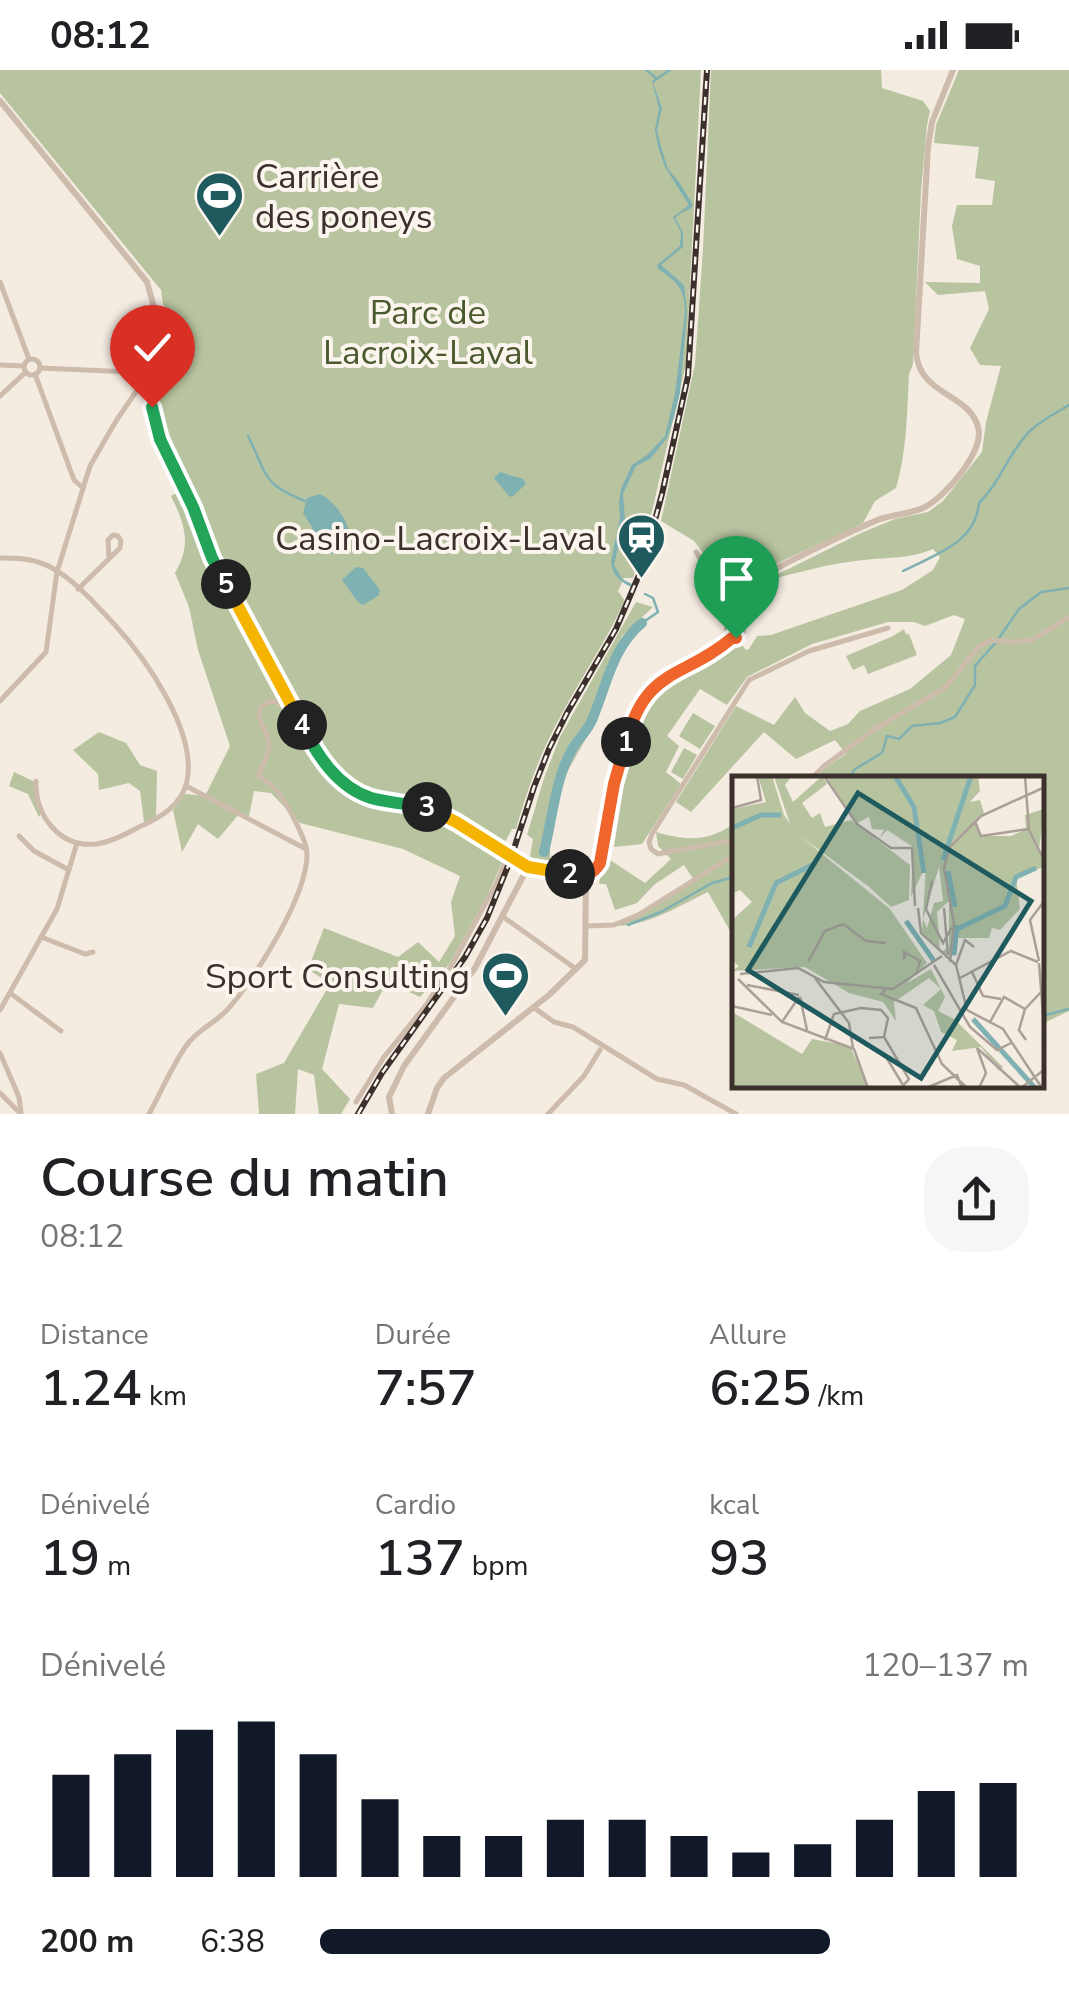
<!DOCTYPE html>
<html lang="fr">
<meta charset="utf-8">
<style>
body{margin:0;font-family:"Nunito Sans",sans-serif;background:#f6f6f6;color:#202124;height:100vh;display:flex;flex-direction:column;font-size:38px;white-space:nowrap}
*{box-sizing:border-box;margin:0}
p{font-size:32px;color:#757577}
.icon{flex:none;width:55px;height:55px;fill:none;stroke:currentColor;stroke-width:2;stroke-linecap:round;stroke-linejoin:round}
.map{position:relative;height:1044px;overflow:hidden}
.details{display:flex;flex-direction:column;background:#fff;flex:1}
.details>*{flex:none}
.pin{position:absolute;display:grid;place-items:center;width:85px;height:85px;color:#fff;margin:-102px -42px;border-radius:50% 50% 50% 0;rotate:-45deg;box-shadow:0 0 10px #0007}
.pin .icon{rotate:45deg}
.km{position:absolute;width:50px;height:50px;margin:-25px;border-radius:50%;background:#222;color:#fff;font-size:28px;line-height:50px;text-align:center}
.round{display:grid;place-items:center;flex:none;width:105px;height:105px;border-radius:40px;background:#f6f6f6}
.summary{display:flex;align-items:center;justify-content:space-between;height:170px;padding:0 40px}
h1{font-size:55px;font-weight:600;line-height:75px}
.stats{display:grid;grid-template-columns:repeat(3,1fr);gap:15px;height:170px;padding:10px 40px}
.stats div{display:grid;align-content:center}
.stats b{font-size:50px;font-weight:600}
.stats small{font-size:28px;font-weight:400}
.stats p{font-size:28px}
.chart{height:280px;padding:20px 40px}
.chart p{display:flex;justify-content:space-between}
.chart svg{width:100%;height:180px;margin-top:10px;stroke:#111827;stroke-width:6}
ul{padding:0 40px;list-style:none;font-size:32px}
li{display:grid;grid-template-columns:160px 120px 1fr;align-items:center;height:75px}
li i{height:25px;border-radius:12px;background:#111827}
.status{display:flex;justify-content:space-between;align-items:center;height:70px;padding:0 50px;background:#fff;direction:ltr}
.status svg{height:28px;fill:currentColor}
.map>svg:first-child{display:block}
.green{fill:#b8c4a0}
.water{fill:#7fb0b2}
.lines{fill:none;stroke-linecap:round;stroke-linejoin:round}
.stream{stroke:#7fb0b2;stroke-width:2.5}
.river{stroke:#7fb0b2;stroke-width:10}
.minor{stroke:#cdbbac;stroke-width:5}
.tertiary{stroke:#cdbbac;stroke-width:6}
.rail-casing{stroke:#3b302b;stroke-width:6}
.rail{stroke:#fbf5ee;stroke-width:2.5;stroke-dasharray:8;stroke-linecap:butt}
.split-1-casing{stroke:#fff;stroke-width:20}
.split-2-casing{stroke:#fff;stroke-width:20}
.split-3-casing{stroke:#fff;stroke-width:20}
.split-4-casing{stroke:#fff;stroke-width:20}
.split-5-casing{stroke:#fff;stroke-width:20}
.split-6-casing{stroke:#fff;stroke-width:20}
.split-7-casing{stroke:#fff;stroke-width:20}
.split-1{stroke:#f0652b;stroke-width:12}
.split-2{stroke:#f0652b;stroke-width:12}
.split-3{stroke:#f5b400;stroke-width:12}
.split-4{stroke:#22a559;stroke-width:12}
.split-5{stroke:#f5b400;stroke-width:12}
.split-6{stroke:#22a559;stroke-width:12}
.split-7{stroke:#22a559;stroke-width:12}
.labels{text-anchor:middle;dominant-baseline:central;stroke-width:8;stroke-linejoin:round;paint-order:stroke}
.poi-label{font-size:35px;fill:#3b302b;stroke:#fbf5ee;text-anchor:end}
.park-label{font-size:35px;fill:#4a5a2e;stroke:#fbf5ee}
.inset-river{fill:none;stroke:#7fb0b2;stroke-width:5}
.inset-road{fill:none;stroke:#aaa098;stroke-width:2.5}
.view{fill:#1f5a5e;fill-opacity:0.15;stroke:#1f5a5e;stroke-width:5}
.inset-edge{fill:none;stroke:#3b302b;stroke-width:5}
</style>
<div class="status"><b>08:12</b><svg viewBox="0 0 49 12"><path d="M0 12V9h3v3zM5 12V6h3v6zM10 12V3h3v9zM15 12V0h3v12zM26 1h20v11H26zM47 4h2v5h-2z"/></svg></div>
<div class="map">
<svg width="1069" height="1044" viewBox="0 0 1069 1044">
<rect width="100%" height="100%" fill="#f4ebe1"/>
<g class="green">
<path d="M0,0H701L686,294L650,450L633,508H624L618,521L625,531C601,581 568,627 545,677C533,704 524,731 516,759H512L503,776L449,742L451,737L436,730L432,735L373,725L359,719L346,711L318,679L209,477L198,440L159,361L155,342L158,253L168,242L163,234L161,220L0,23Z"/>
<path d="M711,0H881L882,18L923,31L930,41L927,55L921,121L913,294L909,304C907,341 907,382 896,418L875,431L863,453L742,510L721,506L694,471L661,451L695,294L703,179Z"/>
<path d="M959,0H1069V941L1042,954V709H815L825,698L846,684L835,670L796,689L764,662L691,742L676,732L736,636L774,655L795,627L805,643L830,661L848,654L860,641L910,619L951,585L965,549L954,545L925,556L914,552H888L812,574L747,607L727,635L700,619L667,666L679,676L666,702L681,714L642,774L614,777L629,682L639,651L677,603L722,580L741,574L746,580L749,579L757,566L771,565L902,520L933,500L940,487L933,479C910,489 889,487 864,490C830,493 797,503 764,511L861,463L895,449L928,442L943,431L982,382L986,352L1001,296L980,295L970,278L989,239L985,221L938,225L925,212L980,213V196L957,189L952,156L957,135H992L995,111L975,108L979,77L934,73L936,55Z"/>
<path d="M180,421L207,491L299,659L330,708L351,725L374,733L425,743L437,747L498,784L503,790L489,822L450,893L420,927L387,912L373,938L339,934L322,999L350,1029L341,1044H319L314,1005L298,999L295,1044H259L256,1004L284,993L330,914L308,899L324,858L398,887L418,872L439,892L455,866L451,832L460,806L403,779L300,753L271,723L254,721L249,746L240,743L218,769L198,754L182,782L173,740L185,724L205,726L230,676L198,580L189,537L175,503C192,474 185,455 171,426Z"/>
<polygon points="636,532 653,537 622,566 595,631 589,663 562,711 549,768 551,798 529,792 533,769 527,765 544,708 560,667"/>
<polygon points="904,559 906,564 909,564 917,585 868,604 864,595 853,600 846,586 893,566"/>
<polygon points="693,643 715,656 700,679 679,666"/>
<polygon points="99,662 126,673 140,695 157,701 156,747 144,752 140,721 129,713 99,720 98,704 73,680"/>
<polygon points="684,678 697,685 683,709 671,702"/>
<polygon points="14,702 35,712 35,727 41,744 39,747 28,724 9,716"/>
<path d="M734,754V868L708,822C680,835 650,855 618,856L694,810L684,795L655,814L637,833L615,840L606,814H599L604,786L645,813L671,789L658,776L656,762C688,771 706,772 734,754Z"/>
</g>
<g class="water">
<path d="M667,0H672L653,13L662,38L657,60L661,77L668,99L679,112L693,135L690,139L681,143L675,148L683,162V177L661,195L684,215L687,242L680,323L674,347L667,368L650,389L636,396L623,424L625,448L614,495L622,509L632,514L631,517C619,511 612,504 611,491L620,448L619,432L621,419L632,395L647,385L665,366L675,323L685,242C685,218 676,211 658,199L657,195L680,176L681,162L673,147L689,135L665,97L658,77L655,59L659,39L652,11Z"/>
<polygon points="500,402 523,409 526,414 512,427 509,426 494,408"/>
<path d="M320,424C336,432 348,451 351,468L341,483L333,484L317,479L312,457L303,443L307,428Z"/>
<polygon points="356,497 363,498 380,520 379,525 363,535 358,532 342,510"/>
</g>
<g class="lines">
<g class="stream">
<polyline points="646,0 656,8"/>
<path d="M248,366C268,406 261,413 305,431"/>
<path d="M903,501C934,485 976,473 979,433C1000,413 1009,382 1029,362C1040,351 1056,343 1069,335"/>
<polyline points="642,553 658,542 653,528 645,524"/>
<polyline points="848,709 855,699 882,683 887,666 899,669 912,656 940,653 955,647 975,615 975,596 997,571 1019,539 1041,522 1069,518"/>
<polyline points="628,855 661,842 712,813 734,807"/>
<polyline points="1042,946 1069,939"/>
</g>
<path class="river" d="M544,782C552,750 555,712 570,683C576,671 587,662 592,650C607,615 612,578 642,553"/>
<g class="minor">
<polyline points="0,212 29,289"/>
<circle cx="32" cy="297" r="8"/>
<polyline points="0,295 24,296"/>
<polyline points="40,298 153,303"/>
<polyline points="35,304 74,410 83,418"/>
<polyline points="0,326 26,302"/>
<polyline points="696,482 710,505 744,520"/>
<path d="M0,488C13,488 26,488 38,492C68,501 94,533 115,555C147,590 197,662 187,711C182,735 160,748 139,757C126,764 111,772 96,774C59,778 35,745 36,711"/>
<polyline points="78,519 120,478 121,471 118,466 113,465 108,470 109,487"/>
<polyline points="0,631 46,582 57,502 90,396 116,351 140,316 144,312 153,312"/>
<polyline points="811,709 824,696 873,660 946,617 979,576 991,570 1014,572 1032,570 1069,547"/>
<polyline points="186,716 306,779"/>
<polyline points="19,766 34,781 69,800"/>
<polyline points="734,770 658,784 651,779 649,772 652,764 749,610 809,581 888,558"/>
<polyline points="502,846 576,899"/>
<polyline points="586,856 614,855 638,845 734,785"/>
<polyline points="41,867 85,884 93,882"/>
<polyline points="10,923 61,961"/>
<polyline points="533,937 554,952 573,957 657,1009 684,1015 736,1044"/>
<polyline points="0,940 57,839 77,773"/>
<polyline points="0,983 19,1027 21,1043"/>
<polyline points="0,1023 19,1042"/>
<polyline points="356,1032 384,987 426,935 453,893 496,814 508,785"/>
<path d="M149,1044C161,1022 172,996 186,976C196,961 215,953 227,940C255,909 308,825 307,783C306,768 286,732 276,720C271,714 264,710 259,705C261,694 270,686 269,675C269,663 259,654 259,644C259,637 263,634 269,632C283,628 291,648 300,654"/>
<polyline points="548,1044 584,1006 600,980"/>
</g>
<g class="tertiary">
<path d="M0,31L147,212L154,237L153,337L158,364L193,437L212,487L314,680C326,694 337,710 352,720C377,735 410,731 436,741L528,797L586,806"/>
<circle cx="735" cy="560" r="8"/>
<path d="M734,552C734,531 743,518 761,506C800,486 839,466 880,449C894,444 912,444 925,437C945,427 985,381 978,357C969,323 920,326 916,283L928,77L932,52L953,0"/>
<polyline points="740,552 740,526"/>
<polyline points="711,580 728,564"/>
<path d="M586,806L596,799L599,793C611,740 617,649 660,612C681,593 710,587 731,568"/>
<polyline points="392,1044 389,1027 404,996 475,898 528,797"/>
<polyline points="428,1044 437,1018 444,1008 549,925 585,890 586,806"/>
</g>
<defs>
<polyline id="rail" points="358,1044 382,1003 465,887 487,848 510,791 534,717 549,679 567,643 616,559 642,498 662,424 688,306 707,0"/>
</defs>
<use href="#rail" class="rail-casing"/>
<use href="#rail" class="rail"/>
</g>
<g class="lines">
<defs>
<path id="split-1" d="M626,672C646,596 684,609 732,568H736"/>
<path id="split-2" d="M570,804C584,806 592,806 600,793L614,714L626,672"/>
<polyline id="split-3" points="427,737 456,752 528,797 570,804"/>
<path id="split-4" d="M302,655C317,685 337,717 371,728C389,733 409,734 427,737"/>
<polyline id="split-5" points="226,514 302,655"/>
<polyline id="split-6" points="160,369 193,437 212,488 226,514"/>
<polyline id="split-7" points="152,337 160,369"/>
</defs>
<use href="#split-1" class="split-1-casing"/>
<use href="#split-2" class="split-2-casing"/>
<use href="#split-3" class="split-3-casing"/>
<use href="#split-4" class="split-4-casing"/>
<use href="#split-5" class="split-5-casing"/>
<use href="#split-6" class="split-6-casing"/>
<use href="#split-7" class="split-7-casing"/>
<use href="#split-1" class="split-1"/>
<use href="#split-2" class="split-2"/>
<use href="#split-3" class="split-3"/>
<use href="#split-4" class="split-4"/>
<use href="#split-5" class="split-5"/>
<use href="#split-6" class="split-6"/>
<use href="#split-7" class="split-7"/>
</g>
<defs>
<symbol id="stadium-pin" viewBox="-11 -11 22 30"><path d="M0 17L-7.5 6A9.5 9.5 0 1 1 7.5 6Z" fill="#1f5a5e" stroke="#fbf5ee"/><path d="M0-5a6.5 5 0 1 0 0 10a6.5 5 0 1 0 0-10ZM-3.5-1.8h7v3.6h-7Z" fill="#fff"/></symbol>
<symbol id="station-pin" viewBox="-11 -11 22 30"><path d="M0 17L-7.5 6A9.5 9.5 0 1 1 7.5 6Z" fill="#1f5a5e" stroke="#fbf5ee"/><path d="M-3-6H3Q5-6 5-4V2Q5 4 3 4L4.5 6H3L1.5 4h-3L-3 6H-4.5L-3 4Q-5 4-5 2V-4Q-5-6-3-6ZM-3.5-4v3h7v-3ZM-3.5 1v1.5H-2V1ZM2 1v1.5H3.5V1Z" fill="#fff"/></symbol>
</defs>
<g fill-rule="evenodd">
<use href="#stadium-pin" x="192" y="98" width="55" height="75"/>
<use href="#station-pin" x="614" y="440" width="55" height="75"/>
<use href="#stadium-pin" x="478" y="878" width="55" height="75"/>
</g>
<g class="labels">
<g class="poi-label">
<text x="255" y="106" text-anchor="start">Carrière<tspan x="255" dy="40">des poneys</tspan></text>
<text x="606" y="468">Casino-Lacroix-Laval</text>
<text x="470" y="906">Sport Consulting</text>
</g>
<g class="park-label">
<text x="428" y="242">Parc de<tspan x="428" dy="40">Lacroix-Laval</tspan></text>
</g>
</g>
<g transform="translate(732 706)">
<rect width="312" height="312" fill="#f4ebe1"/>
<path d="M26,0H40L52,39L58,48L42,0H60L53,9L61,26L90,0L95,8L70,27L80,42L88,37L93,51L119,44L178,89L177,124L159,131L136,110L68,60L158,133L195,187L175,207L199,193L213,221L206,235L222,243L271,291L267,295L249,271L220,275L225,264L209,256L202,235L191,229L209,213L197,202L162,226L164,245L151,226L117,217L73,191L0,195L7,190L0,185V144L20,126L8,114L0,118V33L34,26ZM246,0L248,15L238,26L248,24L252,37L245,46L249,60H279L294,53L293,39L312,33L307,74L312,91L284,100L288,133L268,154L260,152L257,162H226L222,180L209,176L217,171V125L205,136L208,173L190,156L194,89L179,121L181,71L155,54L147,63L152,54L140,53L137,41L125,47L94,1ZM207,91L211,125L202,127L195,152L191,143ZM2,237L70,278L80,263L118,270L137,312H2Z" fill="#b8c4a0" fill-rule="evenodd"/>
<path class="inset-river" d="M163,0L182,31L192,97M0,52L29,39H49M211,84L239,0M216,95L223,131M174,145L202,185M225,153L273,130L284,101L304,92M17,171L44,107L84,87M222,179L225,149M241,243L303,312"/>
<path class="inset-road" d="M92,0L125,48L159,72H180L183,130M293,0L297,54L313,86M0,32L29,24L25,0M243,46L249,60L296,53M200,105L194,133L211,167L220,151M186,132L189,157L224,189L235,234M212,132L216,179M174,177L172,176V183L174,177L188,185L184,199M307,185L298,144L313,124M76,186L93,155L111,148L134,165L154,167M218,186L222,148L212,92L218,71L249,40L313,11M307,187L313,265M202,189L238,251L265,274L279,267M224,189L233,164L242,171M240,196L251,220L269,223M8,198L66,192L92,206L161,213L210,180M83,202L117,247L121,272M6,203L50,246L122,273L136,312M226,203L279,175L306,186M15,209L67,219M154,213L149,218L184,232L210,288L235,312M68,221L75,254M0,230L40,239M293,233L287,254L294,264M235,234L271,253L310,312M50,246L67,221M258,246L272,221L293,233L311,214M152,261L177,303L169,312M93,264L102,238L129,232L149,234L156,242L152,261L137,262M154,281L171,309M194,312L225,299L230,312M247,312L254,297L245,272L289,312M289,312L313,293"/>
<path class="view" d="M126,17L299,125L189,302L16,194Z"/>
<rect width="312" height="312" class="inset-edge"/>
</g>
</svg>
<div class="pin" style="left:736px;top:568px;background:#1e9e55"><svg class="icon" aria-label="arrive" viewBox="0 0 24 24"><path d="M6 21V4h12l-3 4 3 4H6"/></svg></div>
<div class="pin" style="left:152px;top:337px;background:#d93025"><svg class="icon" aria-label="check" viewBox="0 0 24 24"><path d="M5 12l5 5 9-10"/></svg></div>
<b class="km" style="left:626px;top:672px">1</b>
<b class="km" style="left:570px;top:804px">2</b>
<b class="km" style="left:427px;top:737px">3</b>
<b class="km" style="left:302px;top:655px">4</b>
<b class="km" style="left:226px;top:514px">5</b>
</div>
<section class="details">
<div class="summary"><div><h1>Course du matin</h1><p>08:12</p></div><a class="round"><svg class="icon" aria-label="share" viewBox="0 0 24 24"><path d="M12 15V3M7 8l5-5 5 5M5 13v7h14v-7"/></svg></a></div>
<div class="stats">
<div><p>Distance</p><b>1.24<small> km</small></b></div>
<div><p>Durée</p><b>7:57</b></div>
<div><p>Allure</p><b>6:25<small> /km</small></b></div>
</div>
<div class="stats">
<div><p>Dénivelé</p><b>19<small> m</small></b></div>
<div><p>Cardio</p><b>137<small> bpm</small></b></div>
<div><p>kcal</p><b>93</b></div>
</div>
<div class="chart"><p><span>Dénivelé</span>120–137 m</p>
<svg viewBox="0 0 160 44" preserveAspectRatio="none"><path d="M5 44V19M15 44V14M25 44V8M35 44V6M45 44V14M55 44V25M65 44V34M75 44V34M85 44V30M95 44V30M105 44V34M115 44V38M125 44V36M135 44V30M145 44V23M155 44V21"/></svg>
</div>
<ul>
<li><b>200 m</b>6:38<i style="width:72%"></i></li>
</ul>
</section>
